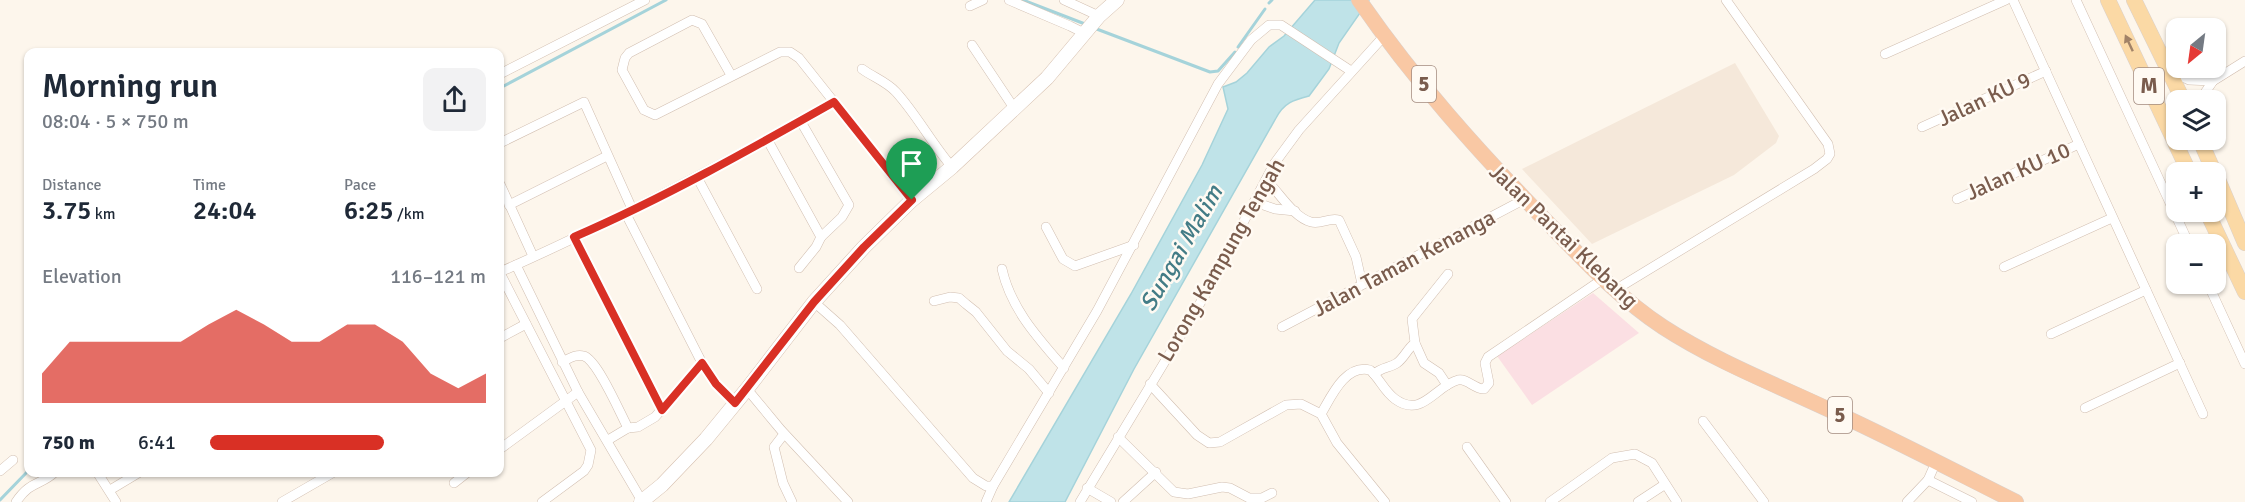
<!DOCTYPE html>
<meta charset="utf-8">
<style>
body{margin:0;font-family:Signika,sans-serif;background:#f2f2f3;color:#1f2937;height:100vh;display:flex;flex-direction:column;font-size:22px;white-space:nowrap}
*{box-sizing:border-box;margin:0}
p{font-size:20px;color:#747a83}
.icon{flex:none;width:33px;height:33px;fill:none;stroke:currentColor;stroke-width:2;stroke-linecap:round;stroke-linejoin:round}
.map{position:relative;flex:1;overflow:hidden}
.drawer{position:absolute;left:24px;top:48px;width:480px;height:429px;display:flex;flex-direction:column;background:#fff;border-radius:12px;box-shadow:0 2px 4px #0004}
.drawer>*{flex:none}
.needle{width:39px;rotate:209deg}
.tools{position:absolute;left:2166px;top:18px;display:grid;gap:12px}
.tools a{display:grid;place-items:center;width:60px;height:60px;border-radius:12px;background:#fff;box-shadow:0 2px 4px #0004;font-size:30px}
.pin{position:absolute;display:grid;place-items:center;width:51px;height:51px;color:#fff;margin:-62px -26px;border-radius:50% 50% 50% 0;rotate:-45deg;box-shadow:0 0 6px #0007}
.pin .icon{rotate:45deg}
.round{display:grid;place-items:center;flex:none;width:63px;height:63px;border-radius:12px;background:#f2f2f3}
.overview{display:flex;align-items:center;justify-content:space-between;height:102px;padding:0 18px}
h1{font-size:33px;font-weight:600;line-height:45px}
.metrics{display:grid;grid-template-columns:repeat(3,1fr);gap:9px;height:102px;padding:6px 18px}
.metrics div{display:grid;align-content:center}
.metrics b{font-size:26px;font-weight:600}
.metrics small{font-size:16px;font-weight:400}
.metrics p{font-size:16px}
.chart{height:168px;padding:12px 18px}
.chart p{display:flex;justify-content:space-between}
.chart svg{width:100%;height:108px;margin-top:6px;fill:#d93025;opacity:.7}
ul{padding:0 18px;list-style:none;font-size:20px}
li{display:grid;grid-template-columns:96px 72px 1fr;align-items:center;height:45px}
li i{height:15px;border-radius:8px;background:#d93025}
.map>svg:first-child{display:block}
.residential{fill:#f5e8da}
.medical{fill:#fbdfe3}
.water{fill:#bfe3e8;stroke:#a5d3da;stroke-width:1.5}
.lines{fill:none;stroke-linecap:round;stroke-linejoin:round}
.stream{stroke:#a5d3da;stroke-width:3}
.minor-casing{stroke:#d1beb0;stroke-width:10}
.secondary-casing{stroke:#d6c0b0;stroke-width:15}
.primary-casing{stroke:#dad1cd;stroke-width:16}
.trunk-casing{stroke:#dad1cd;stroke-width:16}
.minor{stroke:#fff;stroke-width:9}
.secondary{stroke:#fff;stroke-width:14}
.primary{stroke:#fbd9a5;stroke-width:15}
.trunk{stroke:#f9c8a4;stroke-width:15}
.oneway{fill:#a18267}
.route-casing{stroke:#fff;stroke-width:12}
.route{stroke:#d93025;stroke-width:8}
.labels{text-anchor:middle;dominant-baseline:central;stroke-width:5;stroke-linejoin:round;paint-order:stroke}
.shield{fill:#fffaf3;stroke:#a28b7f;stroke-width:1.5}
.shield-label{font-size:21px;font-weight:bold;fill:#7a5c4d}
.street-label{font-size:22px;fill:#7a5c4d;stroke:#fffaf3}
.water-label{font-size:24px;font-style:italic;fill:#437c86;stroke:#fffaf3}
</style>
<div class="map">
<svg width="2245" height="502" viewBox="0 0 2245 502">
<rect width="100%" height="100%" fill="#fdf6ec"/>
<polygon class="residential" points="1735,63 1779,136 1776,143 1734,175 1592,244 1522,169"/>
<polygon class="medical" points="1593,293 1639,333 1532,405 1497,356"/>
<path class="water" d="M1315,0H1369L1339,43L1329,69L1309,96C1293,100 1284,103 1276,118L1134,369L1065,502H1009L1131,294L1202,165L1228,109L1223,87L1236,82L1247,73L1269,47L1284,36Z"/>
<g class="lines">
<g class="stream">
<polyline points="1023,0 1085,24"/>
<polyline points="1269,3 1272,0"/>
<polyline points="1094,28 1210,72 1218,71 1235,52"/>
<polyline points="1238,47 1265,9"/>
<polyline points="500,88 666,0"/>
<polyline points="0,500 28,471"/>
</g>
<defs>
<g id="minor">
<polyline points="1009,0 1070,26 1080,31 1083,37"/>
<polyline points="1064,0 1099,16"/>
<polyline points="2013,0 2203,414"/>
<polyline points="2076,0 2189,244"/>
<polyline points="970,6 983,0"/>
<polyline points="972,45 1014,108"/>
<polyline points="1885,54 2006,0"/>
<path d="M862,69C873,77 887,82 896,92C917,115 932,144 952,167"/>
<polyline points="2170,71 2189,80 2213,81"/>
<polyline points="500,74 645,0"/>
<polyline points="731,75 702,24 692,20 629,53 625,58 622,70 644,110 655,115 780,52 790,52 799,58 912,200"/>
<polyline points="2200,100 2213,81 2245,61"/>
<polyline points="800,120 849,205 842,217 821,237"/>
<polyline points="1922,127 2046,71"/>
<polyline points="767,139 821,237 816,247 799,268"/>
<polyline points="500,143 584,102 633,211"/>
<polyline points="697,177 757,289"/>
<path d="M1266,180C1279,192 1293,217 1311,222C1321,225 1329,217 1339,220L1356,257L1362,284"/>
<polyline points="500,184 533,256"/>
<polyline points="1957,199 2079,144"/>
<polyline points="1255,202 1275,209 1295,211"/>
<polyline points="509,205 607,156"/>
<polyline points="626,214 702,363 716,384 735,403"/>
<polyline points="1046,227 1063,259 1075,266 1134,245"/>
<polyline points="574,237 662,410"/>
<polyline points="516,265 578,392 642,501"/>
<polyline points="2004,267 2112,218"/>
<path d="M1002,269C1011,309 1038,338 1064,368"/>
<path d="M500,272C614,222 725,163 834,102"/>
<polyline points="500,273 591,450 588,465 584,471 542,502"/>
<polyline points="2208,284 2245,364"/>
<polyline points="1615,290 1814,169 1827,159 1830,154 1828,144 1726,0"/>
<polyline points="934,301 950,297 959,298 966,304 976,312 1007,351 1029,369 1049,393"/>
<polyline points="814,302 840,325 973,478 986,486 993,486"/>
<polyline points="1282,327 1525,199"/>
<polyline points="2051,334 2146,290"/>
<polyline points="500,338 526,324"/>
<polyline points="1415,343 1424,363 1439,373 1447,385"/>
<path d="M562,362C570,358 576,354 584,356C598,361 620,413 628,428"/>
<path d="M1374,374C1382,367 1390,368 1397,363C1405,357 1407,349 1415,343L1412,319L1448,274"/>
<polyline points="1150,384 1197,435 1209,443 1220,442 1286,405 1301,404 1321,414 1337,443 1385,502"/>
<polyline points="747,389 781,430 848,502"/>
<polyline points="2085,408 2180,363"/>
<path d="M1321,414C1331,397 1345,364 1370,370C1380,379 1384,391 1395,399C1422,419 1435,386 1458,380C1467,378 1474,389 1484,389L1489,383L1485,363L1488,357L1603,279"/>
<polyline points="1703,421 1764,502"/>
<polyline points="784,434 774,447 783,483 792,502"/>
<polyline points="1118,437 1174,492 1188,494 1222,487 1230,488 1249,498 1262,498 1272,493"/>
<polyline points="608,440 628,428 638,427 655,417 702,363"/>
<polyline points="1467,447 1506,502"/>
<polyline points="500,449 578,392"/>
<polyline points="0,471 13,460"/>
<polyline points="97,472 116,502"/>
<polyline points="1928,480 1972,502"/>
<polyline points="454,483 468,472"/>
<polyline points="1087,488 1111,502"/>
<polyline points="110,490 140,472"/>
<path d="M16,502C31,480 40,486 55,472"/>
<polyline points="282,502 334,472"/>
<polyline points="986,502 993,486 1097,311 1218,84 1251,40 1269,25 1281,25 1351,71"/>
<polyline points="1080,502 1205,295 1274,164 1299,130 1385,35"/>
<polyline points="1123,502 1156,472"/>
<polyline points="1550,502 1612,458 1635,454 1652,463 1677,502"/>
<polyline points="1638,502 1664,485"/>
<polyline points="1907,502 1928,480 1936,462"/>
</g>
<polyline id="secondary" points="641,502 662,485 706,439 747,389 814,302 864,247 912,200 952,167 1047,78 1099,16 1117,0"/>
<g id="primary">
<polyline points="2108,0 2189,172"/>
<polyline points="2134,0 2183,100"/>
<polyline points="2200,140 2214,172"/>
<polyline points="2216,175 2245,243"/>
<polyline points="2207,212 2245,292"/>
</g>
<path id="trunk" d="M1359,0C1414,80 1479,152 1546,221C1583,259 1619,298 1663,327C1717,362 1777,385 1834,412C1895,440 1956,472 2016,502"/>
</defs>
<use href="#minor" class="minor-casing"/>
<use href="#secondary" class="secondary-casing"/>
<use href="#primary" class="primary-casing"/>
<use href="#trunk" class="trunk-casing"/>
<use href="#minor" class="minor"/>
<use href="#secondary" class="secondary"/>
<use href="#primary" class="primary"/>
<use href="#trunk" class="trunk"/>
</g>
<defs><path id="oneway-solid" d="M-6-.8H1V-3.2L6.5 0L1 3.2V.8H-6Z" transform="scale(1.5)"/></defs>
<use class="oneway" href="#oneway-solid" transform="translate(2129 43) rotate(-115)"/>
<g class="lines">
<defs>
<path id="route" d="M834,102L912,200L864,247L814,302L735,403L716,384L702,363L662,410L574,237C664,198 749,150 834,102Z"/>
</defs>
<use href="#route" class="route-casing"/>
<use href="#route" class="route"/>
</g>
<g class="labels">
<g class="shield">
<rect x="1412" y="66" width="24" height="36" rx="4.5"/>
<rect x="2134" y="68" width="30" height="36" rx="4.5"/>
<rect x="1828" y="397" width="24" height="36" rx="4.5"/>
</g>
<g class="shield-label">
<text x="1424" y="84">5</text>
<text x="2149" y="86">M</text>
<text x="1840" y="415">5</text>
</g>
<g class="street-label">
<text transform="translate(1984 99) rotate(-25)">Jalan KU 9</text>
<text transform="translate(2018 171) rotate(-24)">Jalan KU 10</text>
<text transform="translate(1564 236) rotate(44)">Jalan Pantai Klebang</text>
<text transform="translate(1221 260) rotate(-60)">Lorong Kampung Tengah</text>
<text transform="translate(1404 263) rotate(-28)">Jalan Taman Kenanga</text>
</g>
<g class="water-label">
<text transform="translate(1181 248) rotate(-60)">Sungai Malim</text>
</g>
</g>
</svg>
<div class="tools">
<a><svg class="needle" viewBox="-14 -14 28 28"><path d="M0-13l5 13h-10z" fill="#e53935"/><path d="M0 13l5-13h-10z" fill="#747a83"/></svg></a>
<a><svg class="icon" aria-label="layers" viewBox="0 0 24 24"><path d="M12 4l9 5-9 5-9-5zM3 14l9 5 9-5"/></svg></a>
<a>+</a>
<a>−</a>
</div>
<div class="pin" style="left:912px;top:200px;background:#1e9e55"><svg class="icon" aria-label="arrive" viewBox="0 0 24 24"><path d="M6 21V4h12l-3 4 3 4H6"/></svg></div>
<section class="drawer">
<div class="overview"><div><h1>Morning run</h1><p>08:04 · 5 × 750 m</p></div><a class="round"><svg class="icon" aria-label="share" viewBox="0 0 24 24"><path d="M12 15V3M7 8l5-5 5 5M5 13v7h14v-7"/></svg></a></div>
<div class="metrics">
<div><p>Distance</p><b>3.75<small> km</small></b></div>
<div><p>Time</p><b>24:04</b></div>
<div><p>Pace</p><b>6:25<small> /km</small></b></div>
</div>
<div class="chart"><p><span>Elevation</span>116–121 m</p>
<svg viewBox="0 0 160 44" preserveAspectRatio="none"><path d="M0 44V32L10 19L20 19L30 19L40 19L50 19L60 12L70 6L80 12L90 19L100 19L110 12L120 12L130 19L140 32L150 38L160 32V44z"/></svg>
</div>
<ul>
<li><b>750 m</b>6:41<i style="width:63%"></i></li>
</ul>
</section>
</div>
